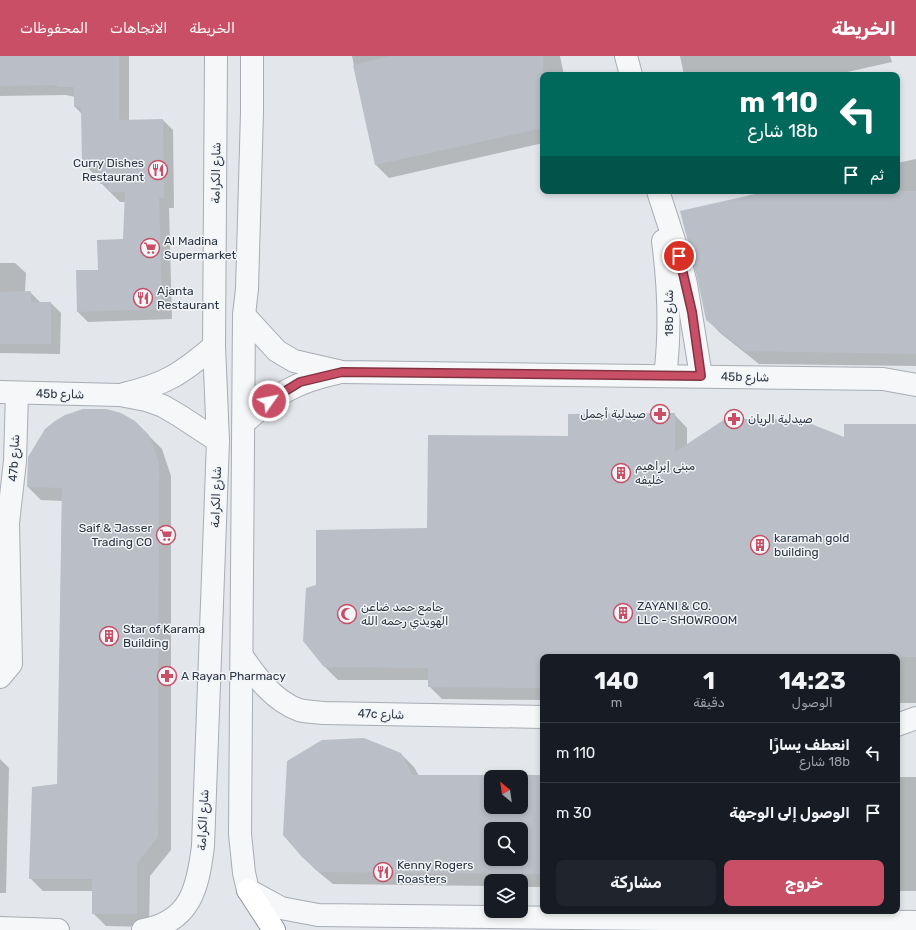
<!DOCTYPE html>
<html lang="ar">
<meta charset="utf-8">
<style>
body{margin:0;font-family:Rubik,Vazirmatn,sans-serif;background:#20242c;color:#f1f3f6;direction:rtl;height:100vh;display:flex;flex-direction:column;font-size:15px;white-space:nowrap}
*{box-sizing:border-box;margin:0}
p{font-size:13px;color:#9ea1a6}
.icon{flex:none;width:22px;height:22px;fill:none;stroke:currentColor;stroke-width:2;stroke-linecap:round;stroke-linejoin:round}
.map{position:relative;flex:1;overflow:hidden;direction:ltr}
.details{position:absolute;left:540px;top:598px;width:360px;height:260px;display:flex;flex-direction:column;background:#171b24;border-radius:8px;box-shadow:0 2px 6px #0003;direction:rtl}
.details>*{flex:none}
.top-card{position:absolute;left:540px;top:16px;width:360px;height:122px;border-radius:8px;box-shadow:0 2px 6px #0003;direction:rtl;background:#00695c;color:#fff;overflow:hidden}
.needle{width:26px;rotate:331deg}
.buttons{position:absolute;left:484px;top:714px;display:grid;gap:8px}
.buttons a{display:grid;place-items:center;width:44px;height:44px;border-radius:8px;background:#171b24;box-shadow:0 2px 6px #0003;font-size:20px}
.pin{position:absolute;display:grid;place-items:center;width:34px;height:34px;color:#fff;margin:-17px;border:2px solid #fff;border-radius:50%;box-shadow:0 1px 4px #0007}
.me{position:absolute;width:44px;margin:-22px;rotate:57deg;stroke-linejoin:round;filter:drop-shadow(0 0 3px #0008)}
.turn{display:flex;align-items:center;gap:14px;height:84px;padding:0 16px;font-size:18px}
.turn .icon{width:52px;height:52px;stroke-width:2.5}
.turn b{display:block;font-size:28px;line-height:34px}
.then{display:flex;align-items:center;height:38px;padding:0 16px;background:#0003;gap:8px;font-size:15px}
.eta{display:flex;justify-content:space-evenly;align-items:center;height:68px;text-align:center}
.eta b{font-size:24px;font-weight:700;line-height:28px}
.cta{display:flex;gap:8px;margin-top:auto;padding:8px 16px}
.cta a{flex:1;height:46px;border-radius:8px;background:#c84f65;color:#fff;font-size:16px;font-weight:700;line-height:46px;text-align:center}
.cta a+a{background:#20242c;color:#f1f3f6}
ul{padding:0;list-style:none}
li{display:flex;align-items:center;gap:12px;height:60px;padding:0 16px;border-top:1px solid #363941}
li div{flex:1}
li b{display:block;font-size:15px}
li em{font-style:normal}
header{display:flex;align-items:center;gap:24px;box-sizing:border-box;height:56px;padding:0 20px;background:#c84f65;color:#fff}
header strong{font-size:19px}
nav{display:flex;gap:22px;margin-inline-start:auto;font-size:14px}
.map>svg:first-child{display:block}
.shadow{fill:#0003;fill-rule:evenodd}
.building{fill:#babfc7;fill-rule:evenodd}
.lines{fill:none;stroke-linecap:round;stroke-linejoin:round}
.minor-casing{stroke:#a8adb4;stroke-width:24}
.trunk-casing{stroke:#8b94a0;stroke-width:24}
.minor{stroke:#f5f7f9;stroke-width:22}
.trunk{stroke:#fff;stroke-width:22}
.route-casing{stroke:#823342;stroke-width:10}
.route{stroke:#c84f65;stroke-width:7}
.labels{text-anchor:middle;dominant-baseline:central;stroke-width:3;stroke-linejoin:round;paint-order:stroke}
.poi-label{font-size:12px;fill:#2b3442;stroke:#f2f5f8;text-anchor:start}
.street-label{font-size:12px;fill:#2b3442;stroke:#f2f5f8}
</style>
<header>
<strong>الخريطة</strong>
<nav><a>الخريطة</a><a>الاتجاهات</a><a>المحفوظات</a></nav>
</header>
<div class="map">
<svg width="916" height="874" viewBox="0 0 916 874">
<rect width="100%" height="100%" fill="#e3e6ea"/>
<g class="shadow">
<polygon points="0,0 129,0 129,64 163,64 173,74 174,152 169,152 172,263 88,266 78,256 99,214 124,184 126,146 120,146 101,127 101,117 93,117 83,107 82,58 75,51 75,41 66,39 0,40"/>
<polygon points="349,0 560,0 564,19 543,19 543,87 389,122 376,109 352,0"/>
<polygon points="680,0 890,0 892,6 834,19 684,19"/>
<polygon points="916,103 916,310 759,308 720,277 707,263 772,135 897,135 897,107"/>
<polygon points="0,207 15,207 26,217 25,236 30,236 41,247 51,247 61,257 60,298 0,297"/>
<polygon points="674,358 687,372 687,389 845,382 916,369 916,647 897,647 897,601 543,601 543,644 442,643 429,630 429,624 338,624 325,611 317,529 428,473 569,381"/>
<polygon points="134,365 162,393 171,420 171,794 150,820 149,871 106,870 93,857 93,835 43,835 30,822 58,729 62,445 41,444 28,431"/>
<path d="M401 698 414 711 419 720H543V831H521V825H491V830L333 828 316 814 302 800ZM491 721H521V751H491ZM491 773H521V803H491Z"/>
<polygon points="0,703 9,712 6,837 0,837"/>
<rect x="897" y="721" width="19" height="114"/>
</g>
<g class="building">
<polygon points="0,0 119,0 119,64 163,63 164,142 159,142 162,253 77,256 76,214 98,214 97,184 123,183 125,136 109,136 108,128 100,128 100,107 82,107 81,51 74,51 74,31 57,31 57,29 0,30"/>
<polygon points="391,0 543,0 543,72 375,109 353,9"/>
<polygon points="768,135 916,135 916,298 745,295 706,264 698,225 680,155"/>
<polygon points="31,235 31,246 51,246 51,288 0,288 0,236"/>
<polygon points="83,353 106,353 121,357 135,365 149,379 159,406 158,781 137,807 137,858 92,858 92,823 29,823 32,731 57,728 62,432 27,431 28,401 45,373 55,365 65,359"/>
<polygon points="675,357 675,396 725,363 799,363 844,381 844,368 916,368 916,601 543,601 543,632 428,631 428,612 324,611 303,585 306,532 316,529 316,474 427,472 428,379 568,380 568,358"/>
<path d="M364 682 401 697 413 719H543V818L319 816 302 801 283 779 287 705 322 684ZM491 721H521V751H491ZM491 773H521V803H491Z"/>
</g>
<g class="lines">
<defs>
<g id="minor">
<polyline points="252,0 252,56 247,233 244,259 240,778 244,817 248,834 281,852 318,859 916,866"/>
<polyline points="626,0 631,19"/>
<polyline points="658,135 679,200 686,228 701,320"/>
<path d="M663 185C669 231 671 274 665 320"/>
<polyline points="244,259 277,295 294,305 342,316 883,323 916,329"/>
<polyline points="0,336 120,339 146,344 163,350 180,360 218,385"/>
<path d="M124 338C166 328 181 318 214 290"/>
<path d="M245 366C277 338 295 326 337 317"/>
<path d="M242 600C256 621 274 645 299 654 307 656 316 656 324 657L543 661"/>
<polyline points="0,621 11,608 8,467 15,405 17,337"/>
<polyline points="897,669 916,662"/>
<polyline points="0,872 58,874"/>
<path d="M143 874C191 866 198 831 203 790L218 385 214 290 216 0"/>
</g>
<polyline id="trunk" points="248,834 274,874"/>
</defs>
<use href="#minor" class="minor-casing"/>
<use href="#trunk" class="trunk-casing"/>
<use href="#minor" class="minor"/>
<use href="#trunk" class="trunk"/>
</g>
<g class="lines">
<defs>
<polyline id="route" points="269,345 300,326 342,316 701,320 692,256 679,200"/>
</defs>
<use href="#route" class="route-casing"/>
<use href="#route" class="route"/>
</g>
<defs>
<symbol id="restaurant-ring" viewBox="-11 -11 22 22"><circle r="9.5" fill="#f2f5f8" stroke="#c84f65" stroke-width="1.5"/><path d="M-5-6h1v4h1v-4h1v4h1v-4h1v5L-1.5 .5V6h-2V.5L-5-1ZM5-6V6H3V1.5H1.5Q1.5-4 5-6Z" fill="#c84f65"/></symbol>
<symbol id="supermarket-ring" viewBox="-11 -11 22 22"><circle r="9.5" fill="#f2f5f8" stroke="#c84f65" stroke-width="1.5"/><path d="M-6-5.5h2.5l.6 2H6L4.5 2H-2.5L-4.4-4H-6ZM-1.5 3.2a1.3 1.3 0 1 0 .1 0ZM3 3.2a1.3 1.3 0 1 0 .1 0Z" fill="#c84f65"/></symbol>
<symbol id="pharmacy-ring" viewBox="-11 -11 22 22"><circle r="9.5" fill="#f2f5f8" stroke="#c84f65" stroke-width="1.5"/><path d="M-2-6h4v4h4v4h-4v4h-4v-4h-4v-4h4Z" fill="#c84f65"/></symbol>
<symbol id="building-ring" viewBox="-11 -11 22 22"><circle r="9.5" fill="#f2f5f8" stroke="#c84f65" stroke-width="1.5"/><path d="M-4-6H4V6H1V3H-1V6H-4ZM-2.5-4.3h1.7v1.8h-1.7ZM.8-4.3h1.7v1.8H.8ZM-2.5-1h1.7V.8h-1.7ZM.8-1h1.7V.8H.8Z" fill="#c84f65"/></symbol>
<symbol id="mosque-ring" viewBox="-11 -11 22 22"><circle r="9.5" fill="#f2f5f8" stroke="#c84f65" stroke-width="1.5"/><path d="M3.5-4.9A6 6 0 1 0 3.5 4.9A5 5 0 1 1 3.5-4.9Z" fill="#c84f65"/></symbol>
</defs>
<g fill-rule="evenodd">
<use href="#restaurant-ring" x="147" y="103" width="22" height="22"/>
<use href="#supermarket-ring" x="139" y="181" width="22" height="22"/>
<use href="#restaurant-ring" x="132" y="231" width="22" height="22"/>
<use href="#pharmacy-ring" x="649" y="347" width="22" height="22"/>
<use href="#pharmacy-ring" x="723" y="352" width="22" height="22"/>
<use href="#building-ring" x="610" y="406" width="22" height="22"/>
<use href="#supermarket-ring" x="155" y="468" width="22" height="22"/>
<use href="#building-ring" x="749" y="478" width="22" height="22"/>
<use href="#building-ring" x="612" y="546" width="22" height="22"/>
<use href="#mosque-ring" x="336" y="547" width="22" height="22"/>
<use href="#building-ring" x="98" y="569" width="22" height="22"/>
<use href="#pharmacy-ring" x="156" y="609" width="22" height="22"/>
<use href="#restaurant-ring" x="372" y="805" width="22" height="22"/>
</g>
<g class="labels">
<g class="poi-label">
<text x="144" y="107" text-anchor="end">Curry Dishes<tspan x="144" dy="14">Restaurant</tspan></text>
<text x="164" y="185">Al Madina<tspan x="164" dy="14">Supermarket</tspan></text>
<text x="157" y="235">Ajanta<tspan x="157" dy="14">Restaurant</tspan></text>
<text x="646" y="358" text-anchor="end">صيدلية أجمل</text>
<text x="748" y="363">صيدلية الريان</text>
<text x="635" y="410">مبنى إبراهيم<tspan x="635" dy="14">خليفه</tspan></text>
<text x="152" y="472" text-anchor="end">Saif &amp; Jasser<tspan x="152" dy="14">Trading CO</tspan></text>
<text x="774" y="482">karamah gold<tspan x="774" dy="14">building</tspan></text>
<text x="637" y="550">ZAYANI &amp; CO.<tspan x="637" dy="14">LLC - SHOWROOM</tspan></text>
<text x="361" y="551">جامع حمد ضاعن<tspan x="361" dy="14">الهويدي رحمه الله</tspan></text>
<text x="123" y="573">Star of Karama<tspan x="123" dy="14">Building</tspan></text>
<text x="181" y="620">A Rayan Pharmacy</text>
<text x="397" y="809">Kenny Rogers<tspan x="397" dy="14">Roasters</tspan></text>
</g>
<g class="street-label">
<text transform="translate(216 117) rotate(-89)">شارع الكرامة</text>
<text transform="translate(669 257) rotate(-90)">18b شارع</text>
<text transform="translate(745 321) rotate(1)">45b شارع</text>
<text transform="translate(60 338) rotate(1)">45b شارع</text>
<text transform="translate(14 402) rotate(-87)">47b شارع</text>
<text transform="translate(216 441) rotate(-88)">شارع الكرامة</text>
<text transform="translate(381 658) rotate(2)">47c شارع</text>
<text transform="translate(203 764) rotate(-87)">شارع الكرامة</text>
</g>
</g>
</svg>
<div class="buttons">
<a><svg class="needle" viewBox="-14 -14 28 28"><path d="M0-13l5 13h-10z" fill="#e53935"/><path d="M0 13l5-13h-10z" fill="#9ea1a6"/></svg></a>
<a><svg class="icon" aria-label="search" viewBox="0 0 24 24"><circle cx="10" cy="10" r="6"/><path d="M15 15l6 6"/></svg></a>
<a><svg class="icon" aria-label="layers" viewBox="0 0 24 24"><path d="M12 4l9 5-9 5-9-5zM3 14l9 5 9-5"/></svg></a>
</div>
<div class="pin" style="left:679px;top:200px;background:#d93025"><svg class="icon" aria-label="arrive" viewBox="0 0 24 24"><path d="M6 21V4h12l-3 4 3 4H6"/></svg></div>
<svg class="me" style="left:269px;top:345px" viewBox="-20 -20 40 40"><circle r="17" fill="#c84f65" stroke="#fff" stroke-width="3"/><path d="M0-11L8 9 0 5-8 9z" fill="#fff"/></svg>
<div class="top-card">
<div class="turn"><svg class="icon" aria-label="left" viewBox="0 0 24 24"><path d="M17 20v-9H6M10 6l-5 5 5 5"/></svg><div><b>110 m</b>18b شارع</div></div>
<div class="then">ثم<svg class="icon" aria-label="arrive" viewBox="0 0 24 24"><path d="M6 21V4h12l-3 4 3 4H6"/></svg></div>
</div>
<section class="details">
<div class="eta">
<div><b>14:23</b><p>الوصول</p></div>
<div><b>1</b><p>دقيقة</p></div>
<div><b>140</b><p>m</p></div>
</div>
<ul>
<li><svg class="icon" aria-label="left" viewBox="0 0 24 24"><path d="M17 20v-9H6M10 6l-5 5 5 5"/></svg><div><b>انعطف يسارًا</b><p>18b شارع</p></div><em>110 m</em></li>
<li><svg class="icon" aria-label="arrive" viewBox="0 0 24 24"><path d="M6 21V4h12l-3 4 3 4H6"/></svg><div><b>الوصول إلى الوجهة</b></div><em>30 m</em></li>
</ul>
<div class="cta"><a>خروج</a><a>مشاركة</a></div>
</section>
</div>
